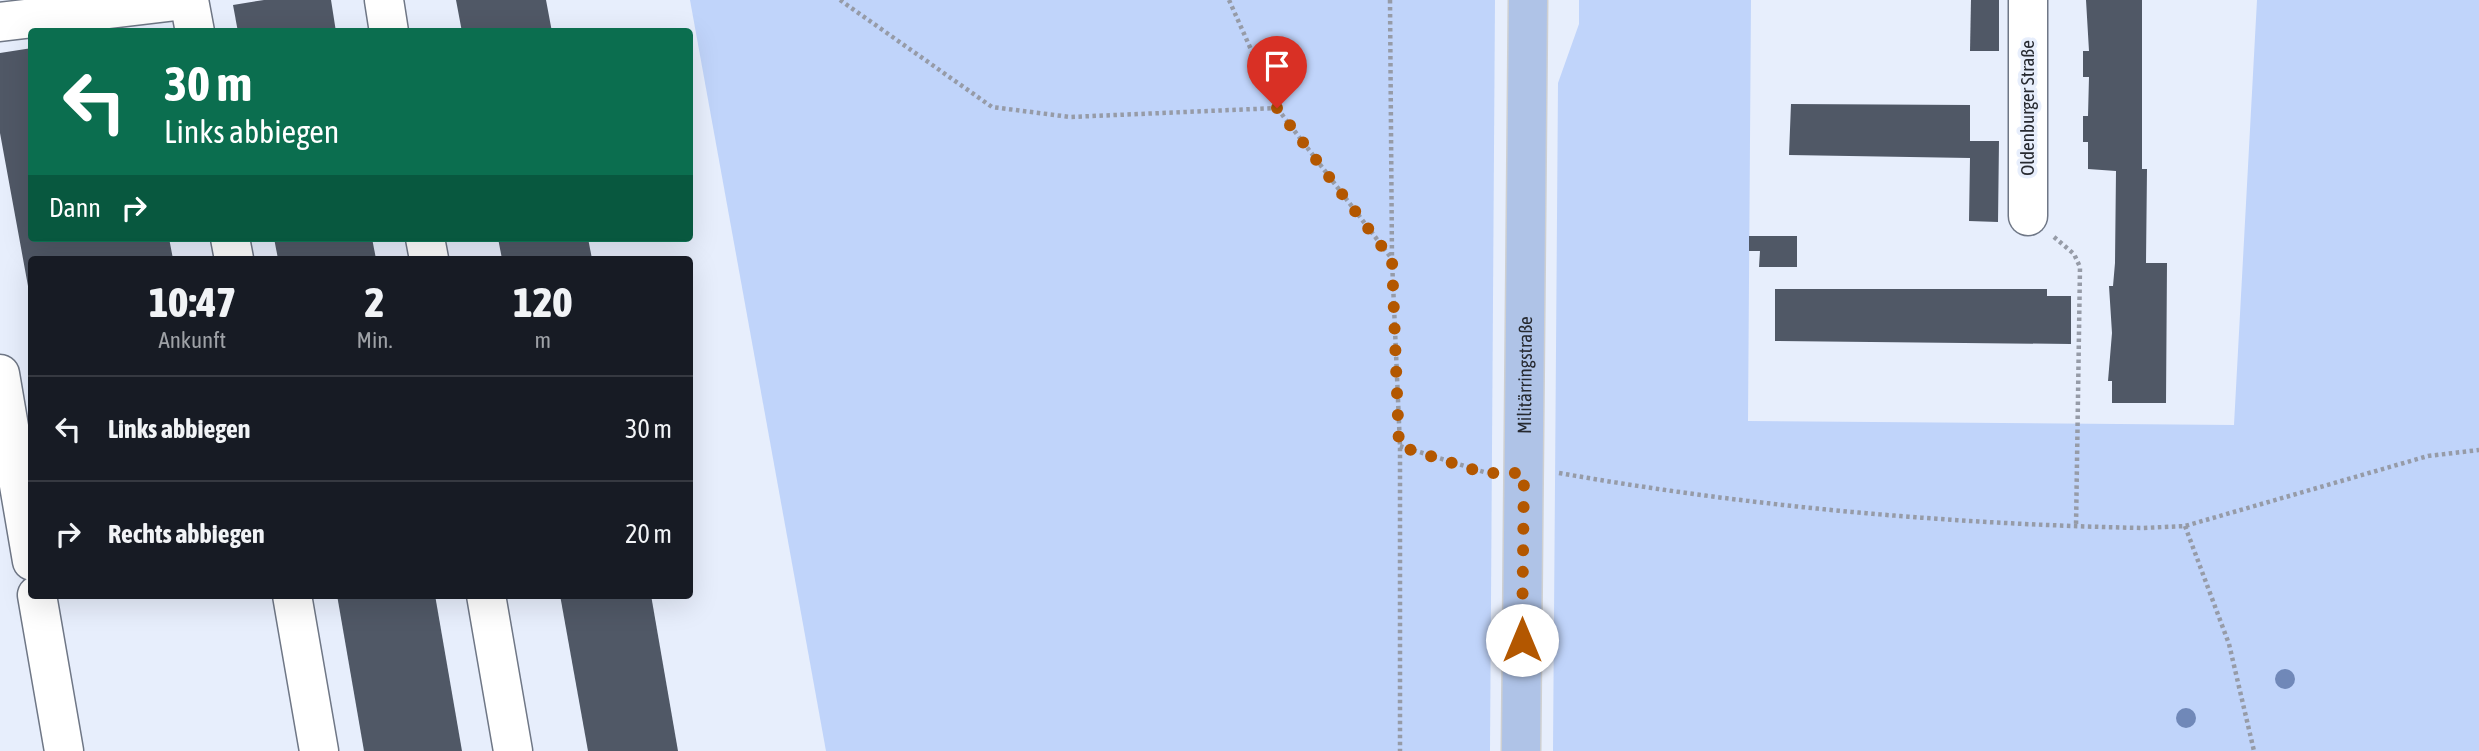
<!DOCTYPE html>
<html lang="de">
<meta charset="utf-8">
<style>
body{margin:0;font-family:"Asap Condensed",sans-serif;background:#242831;color:#f1f3f6;height:100vh;display:flex;flex-direction:column;font-size:26px;white-space:nowrap}
*{box-sizing:border-box;margin:0}
p{font-size:23px;color:#9ea1a6}
.icon{flex:none;width:38px;height:38px;fill:none;stroke:currentColor;stroke-width:2;stroke-linecap:round;stroke-linejoin:round}
.map{position:relative;flex:1;overflow:hidden}
.details{position:absolute;left:28px;top:256px;width:665px;height:343px;display:flex;flex-direction:column;background:#171b24;border-radius:7px;box-shadow:0 7px 28px #0002}
.details>*{flex:none}
.guide{position:absolute;left:28px;top:28px;width:665px;height:214px;border-radius:7px;box-shadow:0 7px 28px #0002;background:#0b6e4f;color:#fff;overflow:hidden}
.pin{position:absolute;display:grid;place-items:center;width:60px;height:60px;color:#fff;margin:-72px -30px;border-radius:50% 50% 50% 0;rotate:-45deg;box-shadow:0 0 7px #0007}
.pin .icon{rotate:45deg}
.me{position:absolute;width:77px;margin:-38px;rotate:0deg;stroke-linejoin:round;filter:drop-shadow(0 0 5px #0008)}
.turn{display:flex;align-items:center;gap:24px;height:147px;padding:0 21px;font-size:32px}
.turn .icon{width:91px;height:91px;stroke-width:2.5}
.turn b{display:block;font-size:49px;line-height:60px}
.then{display:flex;align-items:center;height:66px;padding:0 21px;background:#0003;gap:14px;font-size:26px}
.eta{display:flex;justify-content:space-evenly;align-items:center;height:119px;text-align:center}
.eta b{font-size:42px;font-weight:800;line-height:49px}
ul{padding:0;list-style:none}
li{display:flex;align-items:center;gap:21px;height:105px;padding:0 21px;border-top:2px solid #363941}
li div{flex:1}
li b{display:block;font-size:26px}
li em{font-style:normal}
.map>svg:first-child{display:block}
.green{fill:#c0d4fa}
.building{fill:#505866}
.lines{fill:none;stroke-linecap:round;stroke-linejoin:round}
.minor-casing{stroke:#6f7786;stroke-width:41}
.major-casing{stroke:#cfd0d1;stroke-width:41}
.path{stroke:#969ba7;stroke-width:4.5;stroke-dasharray:3.5 3.5;stroke-linecap:butt}
.minor{stroke:#fff;stroke-width:38}
.major{stroke:#afc3e7;stroke-width:38}
.tree{fill:#7088b8}
.route{stroke:#b35700;stroke-width:12;stroke-dasharray:0 21.6}
.labels{text-anchor:middle;dominant-baseline:central;stroke-width:7;stroke-linejoin:round;paint-order:stroke}
.street-label{font-size:19px;fill:#262930;stroke:#e7eefc}
</style>
<div class="map">
<svg width="2479" height="751" viewBox="0 0 2479 751">
<rect width="100%" height="100%" fill="#e7eefc"/>
<g class="green">
<polygon points="690,0 1495,0 1490,751 826,751"/>
<polygon points="1579,0 1751,0 1748,421 2234,425 2257,0 2479,0 2479,751 1553,751 1558,83 1579,24"/>
</g>
<g class="building">
<polygon points="264,0 331,0 336,32 238,32 233,5"/>
<polygon points="456,0 546,0 552,32 462,32"/>
<polygon points="1971,0 1999,0 1999,51 1970,51"/>
<polygon points="2086,0 2142,0 2142,169 2147,169 2146,263 2167,263 2166,403 2112,403 2112,381 2108,381 2112,333 2109,286 2113,286 2115,263 2116,171 2088,169 2088,142 2083,142 2083,116 2088,116 2089,77 2083,77 2083,51 2089,51"/>
<polygon points="32,48 32,238 169,238 173,259 32,259 30,297 0,133 0,53"/>
<polygon points="1791,104 1970,105 1970,141 1999,141 1998,222 1969,221 1970,158 1789,155"/>
<polygon points="1749,236 1797,236 1797,267 1759,267 1760,251 1749,251"/>
<polygon points="274,238 372,238 376,259 278,259"/>
<polygon points="498,238 588,238 592,259 502,259"/>
<polygon points="1775,289 2047,289 2047,296 2071,296 2071,344 1775,341"/>
<polygon points="337,595 435,595 462,751 364,751"/>
<polygon points="560,595 651,595 678,751 588,751"/>
</g>
<g class="lines">
<defs>
<g id="minor">
<polyline points="189,0 195,32"/>
<polyline points="384,0 389,32"/>
<polyline points="0,22 185,0"/>
<polyline points="2028,216 2028,0"/>
<polyline points="230,238 234,259"/>
<polyline points="425,238 429,259"/>
<polyline points="0,374 32,561"/>
<polyline points="37,595 64,751"/>
<polyline points="292,595 319,751"/>
<polyline points="486,595 513,751"/>
</g>
<g id="major">
<path id="s1" d="M1521 751 1528 0"/>
</g>
</defs>
<use href="#minor" class="minor-casing"/>
<use href="#major" class="major-casing"/>
<g class="path">
<polyline points="840,0 992,107 1070,117 1277,108"/>
<polyline points="1229,0 1277,108 1392,259"/>
<polyline points="1390,0 1392,260 1400,446 1400,751"/>
<polyline points="2054,237 2074,254 2080,267 2076,527"/>
<polyline points="1400,446 1487,473"/>
<path d="M1559 473C1752 507 1947 524 2143 528L2185 526 2428 456 2479 450"/>
<polyline points="2185,526 2229,644 2254,751"/>
</g>
<use href="#minor" class="minor"/>
<use href="#major" class="major"/>
</g>
<g class="tree">
<circle cx="2285" cy="679" r="10"/>
<circle cx="2186" cy="718" r="10"/>
</g>
<g class="lines">
<polyline class="route" points="1277,108 1392,260 1399,446 1484,473 1524,473 1522,640"/>
</g>
<g class="labels">
<g class="street-label">
<text transform="translate(2027 108) rotate(-90)">Oldenburger Straße</text>
<text stroke="none"><textPath href="#s1" startOffset="376">Militärringstraße</textPath></text>
</g>
</g>
</svg>
<div class="pin" style="left:1277px;top:108px;background:#d93025"><svg class="icon" aria-label="arrive" viewBox="0 0 24 24"><path d="M6 21V4h12l-3 4 3 4H6"/></svg></div>
<svg class="me" style="left:1522px;top:640px" viewBox="-20 -20 40 40"><circle r="19" fill="#fff"/><path d="M0-13L10 11 0 6-10 11z" fill="#b35700"/></svg>
<div class="guide">
<div class="turn"><svg class="icon" aria-label="left" viewBox="0 0 24 24"><path d="M17 20v-9H6M10 6l-5 5 5 5"/></svg><div><b>30 m</b>Links abbiegen</div></div>
<div class="then">Dann<svg class="icon" aria-label="right" viewBox="0 0 24 24"><path d="M7 20v-9h11M14 6l5 5-5 5"/></svg></div>
</div>
<section class="details">
<div class="eta">
<div><b>10:47</b><p>Ankunft</p></div>
<div><b>2</b><p>Min.</p></div>
<div><b>120</b><p>m</p></div>
</div>
<ul>
<li><svg class="icon" aria-label="left" viewBox="0 0 24 24"><path d="M17 20v-9H6M10 6l-5 5 5 5"/></svg><div><b>Links abbiegen</b></div><em>30 m</em></li>
<li><svg class="icon" aria-label="right" viewBox="0 0 24 24"><path d="M7 20v-9h11M14 6l5 5-5 5"/></svg><div><b>Rechts abbiegen</b></div><em>20 m</em></li>
</ul>
</section>
</div>
